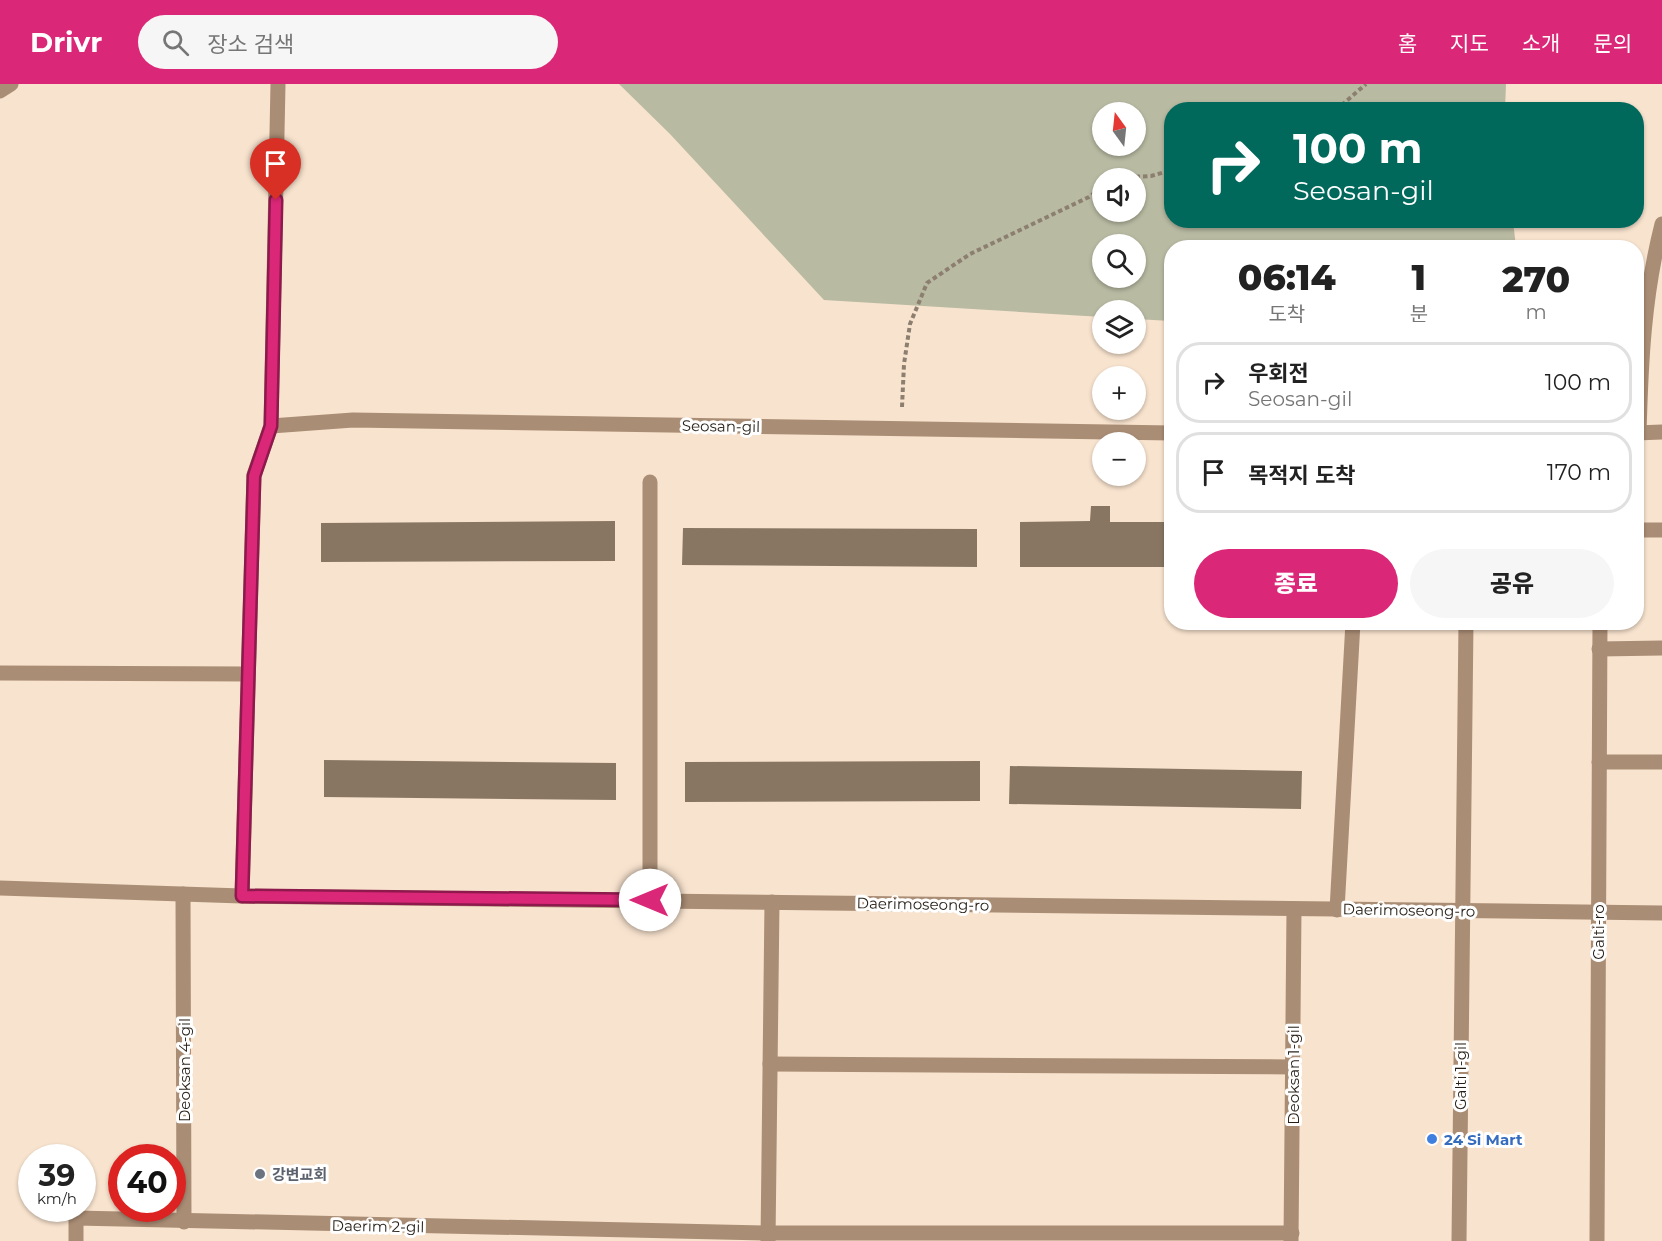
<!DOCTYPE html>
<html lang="ko">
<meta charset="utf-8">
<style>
body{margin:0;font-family:Montserrat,"Noto Sans KR",sans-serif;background:#f6f6f6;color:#222;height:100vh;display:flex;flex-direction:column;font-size:22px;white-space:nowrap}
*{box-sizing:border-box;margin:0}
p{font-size:20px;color:#767676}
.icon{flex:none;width:33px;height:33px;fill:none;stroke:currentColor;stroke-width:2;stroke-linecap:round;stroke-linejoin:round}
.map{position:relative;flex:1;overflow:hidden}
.sheet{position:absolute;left:1164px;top:156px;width:480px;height:390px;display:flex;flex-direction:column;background:#fff;border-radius:24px;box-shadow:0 2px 4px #0004}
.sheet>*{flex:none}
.guide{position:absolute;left:1164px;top:18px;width:480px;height:126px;border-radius:24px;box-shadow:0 2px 4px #0004;background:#00695c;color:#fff;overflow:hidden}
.needle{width:39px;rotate:345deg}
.tools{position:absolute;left:1092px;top:18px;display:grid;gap:12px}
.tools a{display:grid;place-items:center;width:54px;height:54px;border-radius:50%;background:#fff;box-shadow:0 2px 4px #0004;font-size:30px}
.speed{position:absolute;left:18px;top:1060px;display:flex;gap:12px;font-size:30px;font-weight:700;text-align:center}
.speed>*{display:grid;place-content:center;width:78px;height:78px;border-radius:50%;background:#fff;box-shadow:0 2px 4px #0004;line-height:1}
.speed small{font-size:15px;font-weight:400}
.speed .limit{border:9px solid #d22;background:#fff;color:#111}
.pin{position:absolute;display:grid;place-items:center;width:51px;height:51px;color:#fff;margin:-62px -26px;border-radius:50% 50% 50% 0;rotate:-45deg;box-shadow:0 0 6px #0007}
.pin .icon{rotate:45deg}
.me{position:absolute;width:66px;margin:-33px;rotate:270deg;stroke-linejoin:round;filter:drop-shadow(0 0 4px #0008)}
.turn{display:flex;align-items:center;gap:21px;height:126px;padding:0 30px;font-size:27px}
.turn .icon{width:78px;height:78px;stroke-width:2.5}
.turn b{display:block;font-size:42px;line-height:51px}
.eta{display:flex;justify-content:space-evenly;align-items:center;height:102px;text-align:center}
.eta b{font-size:36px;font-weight:800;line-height:42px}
.action{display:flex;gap:12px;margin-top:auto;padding:12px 30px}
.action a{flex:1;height:69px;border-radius:36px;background:#db2777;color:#fff;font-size:24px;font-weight:800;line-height:69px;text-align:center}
.action a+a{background:#f6f6f6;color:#222}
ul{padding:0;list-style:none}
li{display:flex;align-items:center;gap:18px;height:81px;margin:0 12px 9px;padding:0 18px;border:3px solid #e0e0e0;border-radius:24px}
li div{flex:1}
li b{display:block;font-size:22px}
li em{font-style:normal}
header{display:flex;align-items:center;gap:36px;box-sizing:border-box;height:84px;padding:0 30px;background:#db2777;color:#fff}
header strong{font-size:28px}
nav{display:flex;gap:33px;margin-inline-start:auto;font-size:21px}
.search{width:420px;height:54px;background:#f6f6f6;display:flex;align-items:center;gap:15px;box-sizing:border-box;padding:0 21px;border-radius:33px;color:#767676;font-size:22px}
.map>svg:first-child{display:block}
.green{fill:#b8baa2;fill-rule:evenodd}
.building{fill:#887663}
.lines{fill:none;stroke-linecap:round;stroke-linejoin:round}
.path{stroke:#8d7f70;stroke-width:4;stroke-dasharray:4.5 3;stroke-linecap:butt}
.minor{stroke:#aa8d75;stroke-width:15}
.route-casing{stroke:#8e194d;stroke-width:15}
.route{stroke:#db2777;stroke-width:10}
.shop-dot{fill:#3f7fe0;stroke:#fff;stroke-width:2}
.worship-dot{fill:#6b7280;stroke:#fff;stroke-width:2}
.labels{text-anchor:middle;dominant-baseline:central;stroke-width:6;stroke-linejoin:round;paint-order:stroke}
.street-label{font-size:15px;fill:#251e16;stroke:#fff}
.shop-label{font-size:15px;font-weight:bold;fill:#366cbe;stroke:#fff;text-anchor:start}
.worship-label{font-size:15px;font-weight:bold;fill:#5b616d;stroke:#fff;text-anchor:start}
</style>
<header>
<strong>Drivr</strong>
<div class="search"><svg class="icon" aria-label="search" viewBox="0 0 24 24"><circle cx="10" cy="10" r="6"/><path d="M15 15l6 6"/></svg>장소 검색</div>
<nav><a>홈</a><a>지도</a><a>소개</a><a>문의</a></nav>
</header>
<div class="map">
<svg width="1662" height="1157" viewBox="0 0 1662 1157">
<rect width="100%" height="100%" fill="#f8e3ce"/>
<path class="green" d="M619 0H1506L1505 25 1172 26V136L1513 137 1516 163 1172 164 1171 237 1136 235V226H1102V233L824 216 670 50ZM1102 28H1136V62H1102ZM1102 94H1136V128H1102ZM1136 160V194H1102V160Z"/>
<g class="building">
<polygon points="1091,422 1110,422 1110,438 1172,438 1172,483 1020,483 1020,438 1090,437"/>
<polygon points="615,437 615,477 321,478 321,439"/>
<polygon points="683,444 977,445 977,483 682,481"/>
<polygon points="324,676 616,679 616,716 324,713"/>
<polygon points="980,677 980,717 685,718 685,678"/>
<polygon points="1010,682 1302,687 1301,725 1009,720"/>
</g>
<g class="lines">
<g class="path">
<polyline points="1336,26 1366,0"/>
<polyline points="1113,94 1151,92 1172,86"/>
<polyline points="902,323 904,280 910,240 927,199 970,170 1089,113 1102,103"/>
</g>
<g class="minor">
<polyline points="0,7 11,0"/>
<polyline points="271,342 353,336 1172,349"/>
<polyline points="1636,349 1662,348"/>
<path d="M1639 349C1641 276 1644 211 1662 140"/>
<polyline points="1636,446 1662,446"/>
<polyline points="1599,565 1662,564"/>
<polyline points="0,589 248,590"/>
<polyline points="1599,678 1662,678"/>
<polyline points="0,804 242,812 1662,829"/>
<polyline points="183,810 184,1138"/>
<polyline points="242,812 254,391 271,342 278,0"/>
<polyline points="650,816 650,398"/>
<polyline points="1337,826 1353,538"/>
<polyline points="770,980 1294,983"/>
<polyline points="76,1157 76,1134 768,1149 1292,1149"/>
<polyline points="768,1157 772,818"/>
<polyline points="1291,1157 1294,825"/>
<polyline points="1459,1157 1466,538"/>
<polyline points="1597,1157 1600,538"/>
</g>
</g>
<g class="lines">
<defs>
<polyline id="route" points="276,116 271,342 254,392 242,812 650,816"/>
</defs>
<use href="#route" class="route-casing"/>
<use href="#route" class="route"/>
</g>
<circle class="shop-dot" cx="1432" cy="1055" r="6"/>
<circle class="worship-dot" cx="260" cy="1090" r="6"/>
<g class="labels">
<g class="street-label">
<text transform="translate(721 342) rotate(1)">Seosan-gil</text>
<text transform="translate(923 820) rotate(1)">Daerimoseong-ro</text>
<text transform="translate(1409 826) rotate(1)">Daerimoseong-ro</text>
<text transform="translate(1598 848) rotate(-90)">Galti-ro</text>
<text transform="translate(184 986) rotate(-90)">Deoksan 4-gil</text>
<text transform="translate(1293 991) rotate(-90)">Deoksan 1-gil</text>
<text transform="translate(1460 992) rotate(-90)">Galti 1-gil</text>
<text transform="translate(378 1142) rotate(1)">Daerim 2-gil</text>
</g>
<g class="shop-label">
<text x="1444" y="1055">24 Si Mart</text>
</g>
<g class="worship-label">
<text x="272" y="1090">강변교회</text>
</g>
</g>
</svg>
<div class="tools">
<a><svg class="needle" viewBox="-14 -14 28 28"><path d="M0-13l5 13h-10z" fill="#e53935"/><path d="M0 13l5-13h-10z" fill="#767676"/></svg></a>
<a><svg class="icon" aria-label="sound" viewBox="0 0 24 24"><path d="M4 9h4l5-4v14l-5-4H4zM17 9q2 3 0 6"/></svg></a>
<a><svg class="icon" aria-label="search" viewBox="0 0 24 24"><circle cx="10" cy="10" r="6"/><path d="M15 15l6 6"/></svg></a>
<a><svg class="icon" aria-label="layers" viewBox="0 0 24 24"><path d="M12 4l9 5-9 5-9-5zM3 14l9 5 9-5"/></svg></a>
<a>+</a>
<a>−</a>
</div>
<div class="speed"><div>39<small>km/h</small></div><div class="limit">40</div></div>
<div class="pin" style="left:276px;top:116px;background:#d93025"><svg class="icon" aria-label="arrive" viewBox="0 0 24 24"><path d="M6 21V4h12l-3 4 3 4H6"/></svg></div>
<svg class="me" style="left:650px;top:816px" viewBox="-20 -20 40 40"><circle r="19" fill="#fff"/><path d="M0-13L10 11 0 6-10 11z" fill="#db2777"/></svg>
<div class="guide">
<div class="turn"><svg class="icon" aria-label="right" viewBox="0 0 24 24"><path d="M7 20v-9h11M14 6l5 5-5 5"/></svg><div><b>100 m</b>Seosan-gil</div></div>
</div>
<section class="sheet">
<div class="eta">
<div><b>06:14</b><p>도착</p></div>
<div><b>1</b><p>분</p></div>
<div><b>270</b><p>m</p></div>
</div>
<ul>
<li><svg class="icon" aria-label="right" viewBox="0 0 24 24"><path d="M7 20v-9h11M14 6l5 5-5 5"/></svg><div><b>우회전</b><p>Seosan-gil</p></div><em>100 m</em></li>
<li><svg class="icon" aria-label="arrive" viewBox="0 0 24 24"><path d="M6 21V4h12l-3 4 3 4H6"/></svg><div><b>목적지 도착</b></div><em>170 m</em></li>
</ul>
<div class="action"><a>종료</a><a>공유</a></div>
</section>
</div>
